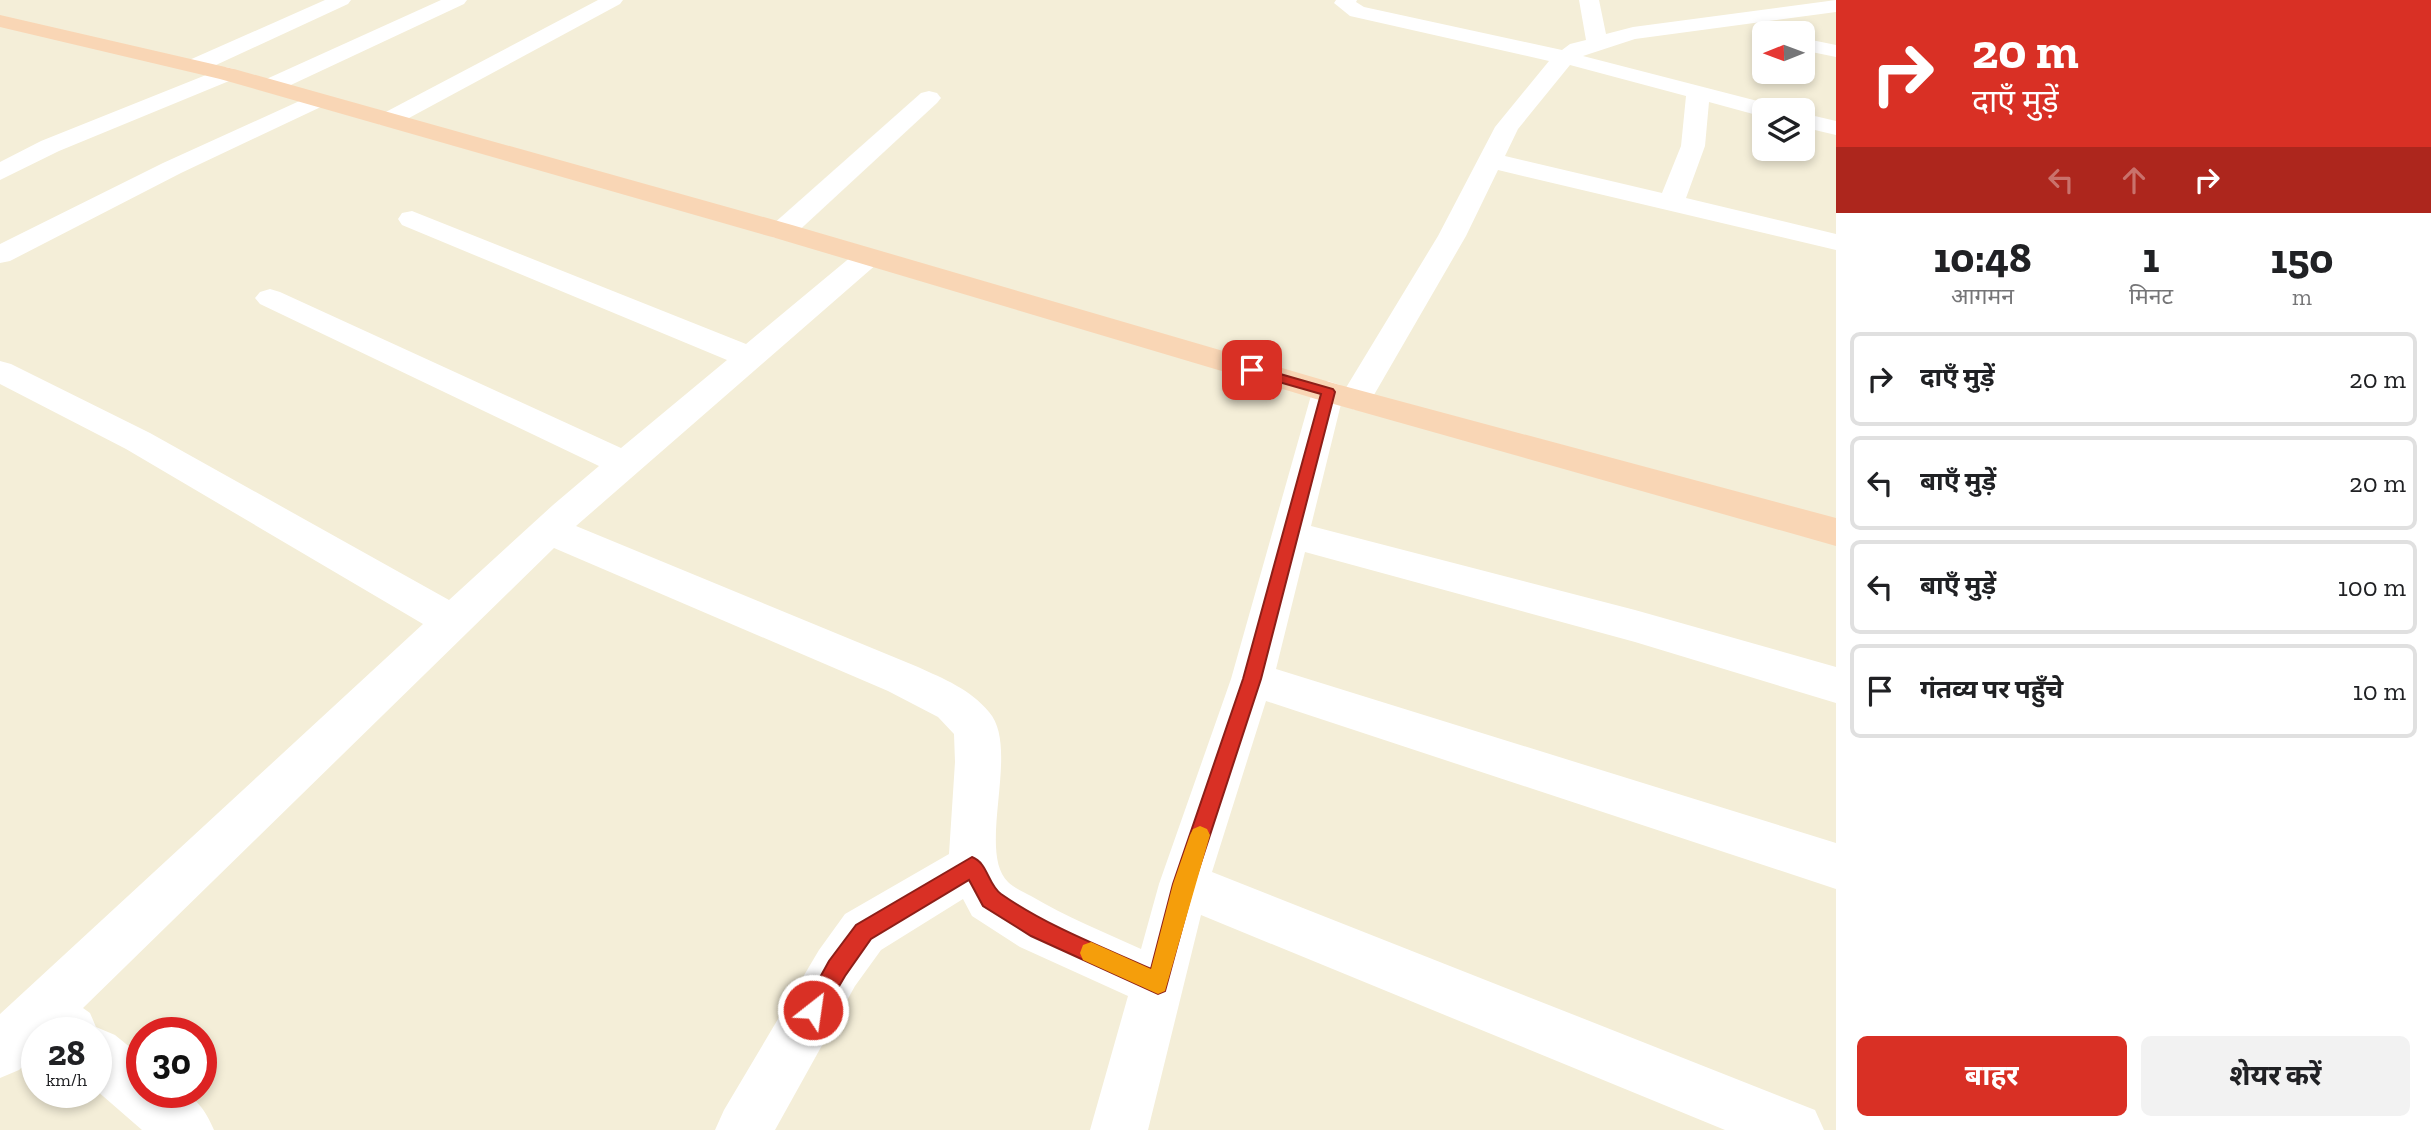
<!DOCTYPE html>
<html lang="hi">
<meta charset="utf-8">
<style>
body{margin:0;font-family:"Zilla Slab","Noto Sans Devanagari",serif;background:#f2f2f2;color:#202124;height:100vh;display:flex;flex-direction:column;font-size:26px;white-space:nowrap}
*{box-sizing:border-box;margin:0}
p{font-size:23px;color:#757577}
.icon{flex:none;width:38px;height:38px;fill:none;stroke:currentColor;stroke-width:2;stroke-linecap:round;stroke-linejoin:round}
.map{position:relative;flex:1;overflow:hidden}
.details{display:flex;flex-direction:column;background:#fff;width:595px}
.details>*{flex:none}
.top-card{background:#d93025;color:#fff;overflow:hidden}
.needle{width:46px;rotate:269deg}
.controls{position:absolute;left:1752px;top:21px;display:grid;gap:14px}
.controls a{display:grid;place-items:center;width:63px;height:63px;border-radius:10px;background:#fff;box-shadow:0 4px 10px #0003;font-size:35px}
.speed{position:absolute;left:21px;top:1017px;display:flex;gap:14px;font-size:35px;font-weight:700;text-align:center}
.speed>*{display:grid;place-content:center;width:91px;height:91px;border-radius:50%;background:#fff;box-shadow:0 4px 10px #0003;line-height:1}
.speed small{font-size:18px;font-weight:400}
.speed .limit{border:10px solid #d22;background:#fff;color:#111}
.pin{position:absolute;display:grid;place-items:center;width:60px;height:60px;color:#fff;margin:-30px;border-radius:14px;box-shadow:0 4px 10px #0006}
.me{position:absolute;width:77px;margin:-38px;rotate:30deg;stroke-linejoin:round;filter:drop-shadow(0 0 5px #0008)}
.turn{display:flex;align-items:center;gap:24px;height:147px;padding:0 21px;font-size:32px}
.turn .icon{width:91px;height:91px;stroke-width:2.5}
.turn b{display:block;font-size:49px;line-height:60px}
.lanes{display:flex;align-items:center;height:66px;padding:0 21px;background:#0003;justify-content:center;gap:35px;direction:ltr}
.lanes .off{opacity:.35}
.eta{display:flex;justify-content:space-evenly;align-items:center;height:119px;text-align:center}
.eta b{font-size:42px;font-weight:700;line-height:49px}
.cta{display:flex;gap:14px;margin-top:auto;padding:14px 21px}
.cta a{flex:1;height:80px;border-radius:10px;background:#d93025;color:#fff;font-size:28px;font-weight:700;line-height:80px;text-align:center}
.cta a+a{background:#f2f2f2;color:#202124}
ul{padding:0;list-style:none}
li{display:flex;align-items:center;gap:21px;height:94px;margin:0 14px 10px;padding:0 7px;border:4px solid #e0e0e0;border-radius:10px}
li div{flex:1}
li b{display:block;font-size:26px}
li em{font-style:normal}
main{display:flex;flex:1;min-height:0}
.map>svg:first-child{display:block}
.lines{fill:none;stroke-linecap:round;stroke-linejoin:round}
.minor{fill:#fff;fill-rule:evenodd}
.primary{fill:#f9d6b5;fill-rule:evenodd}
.route{fill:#d93025;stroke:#8d1f18;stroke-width:2}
.slow{fill:#f59e0b}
</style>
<main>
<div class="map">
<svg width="1836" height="1130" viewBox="0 0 1836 1130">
<rect width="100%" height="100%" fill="#f4eed8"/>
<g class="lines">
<g class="minor">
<polygon points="325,0 351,0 348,4 203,71 187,71 184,66 187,61"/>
<polygon points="441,0 467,0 464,4 278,91 262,91 259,86 262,81"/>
<polygon points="598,0 623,0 620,4 396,125 380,125 376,120 380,115"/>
<path d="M1336 0H1357L1356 2 1364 7 1562 50 1570 44 1586 40 1579 0H1599L1606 34 1633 27 1836 0V12L1635 39 1583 56 1773 105 1777 110H1764V117L1709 102 1705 146 1686 198 1836 234V250L1498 170 1466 236 1367 407 1355 410 1341 404 1311 526 1635 610 1836 667V703L1635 642 1305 552 1276 669 1836 843V889L1266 701 1212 872 1815 1110 1824 1130H1725L1201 915 1148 1130H1090L1128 996 1020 947 972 916 963 899 881 950 855 986 775 1130H715L724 1110 819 950 845 914 949 854 955 762 954 734 938 717 888 691 554 548 83 1008 90 1013 96 1027 115 1035 142 1057V1092C182 1092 196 1088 214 1130H142L96 1090V1032H37V1053L19 1070 0 1078V1014L423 624 126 449 0 384V361L11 364 150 433 449 600 553 505 599 466 260 304 255 298 260 292 270 289 280 292 621 448 727 360 402 225 398 219 402 213 412 211 746 344 858 251 868 249 878 251 882 257 878 263 576 526 918 667C944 679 970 689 989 712 1021 748 976 851 1008 882 1014 888 1024 892 1031 896 1066 917 1104 932 1141 949L1159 884 1231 679 1312 392 1316 385 1328 381 1340 385 1344 391 1438 236 1495 127 1549 61 1350 16 1334 3ZM1570 65 1686 96 1681 146 1662 193 1505 156 1518 129Z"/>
<polygon points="1802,38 1836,45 1836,57 1802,50"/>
<polygon points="226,67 234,69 237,74 234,79 59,151 0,180 0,162 41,141"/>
<polygon points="929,91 937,93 941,98 937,103 792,237 782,239 772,237 768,231 772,225 921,93"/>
<polygon points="317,93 325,95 329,100 325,105 181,173 10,261 0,263 0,244 163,163"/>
<polygon points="1802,113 1836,121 1836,135 1802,127"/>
</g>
<polygon class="primary" points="0,15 234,69 792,225 1340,385 1836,518 1836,546 1316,399 772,237 220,79 0,27"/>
</g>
<path class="route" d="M1252 366 1333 389 1335 392 1261 679 1194 884 1165 991 1158 994 1031 936 983 906 969 880 871 939 845 976 821 1017 813 1021 805 1017 802 1010 829 961 856 925 972 857C988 863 988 885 1001 894 1047 926 1100 946 1151 969L1173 884 1243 679 1321 394 1247 373 1245 370Z"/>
<polygon class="slow" points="1200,826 1207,829 1210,835 1165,991 1158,994 1083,960 1080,953 1083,945 1091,942 1151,969 1173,884 1190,835 1193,829"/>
</svg>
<div class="controls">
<a><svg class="needle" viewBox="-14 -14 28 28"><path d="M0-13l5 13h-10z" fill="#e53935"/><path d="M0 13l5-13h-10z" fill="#757577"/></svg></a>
<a><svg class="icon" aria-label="layers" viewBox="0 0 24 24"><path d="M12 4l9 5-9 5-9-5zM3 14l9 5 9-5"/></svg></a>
</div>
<div class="speed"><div>28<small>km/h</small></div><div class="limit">30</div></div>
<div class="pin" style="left:1252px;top:370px;background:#d93025"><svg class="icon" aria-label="arrive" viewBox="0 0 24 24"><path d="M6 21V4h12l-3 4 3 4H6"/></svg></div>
<svg class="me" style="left:813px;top:1010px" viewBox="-20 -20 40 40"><circle r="17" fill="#d93025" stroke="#fff" stroke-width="3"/><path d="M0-11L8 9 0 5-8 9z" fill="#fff"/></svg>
</div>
<section class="details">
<div class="top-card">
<div class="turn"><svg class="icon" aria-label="right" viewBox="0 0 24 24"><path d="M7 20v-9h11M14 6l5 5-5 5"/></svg><div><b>20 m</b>दाएँ मुड़ें</div></div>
<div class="lanes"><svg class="icon off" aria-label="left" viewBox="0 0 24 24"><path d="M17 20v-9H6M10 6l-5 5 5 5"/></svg><svg class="icon off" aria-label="ahead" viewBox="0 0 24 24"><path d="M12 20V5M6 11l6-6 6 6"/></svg><svg class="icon" aria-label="right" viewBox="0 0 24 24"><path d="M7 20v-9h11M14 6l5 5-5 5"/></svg></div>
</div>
<div class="eta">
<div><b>10:48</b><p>आगमन</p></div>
<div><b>1</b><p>मिनट</p></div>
<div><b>150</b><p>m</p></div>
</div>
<ul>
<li><svg class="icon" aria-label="right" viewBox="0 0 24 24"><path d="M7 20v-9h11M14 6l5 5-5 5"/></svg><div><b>दाएँ मुड़ें</b></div><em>20 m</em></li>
<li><svg class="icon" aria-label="left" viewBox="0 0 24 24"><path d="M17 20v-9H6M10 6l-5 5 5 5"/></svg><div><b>बाएँ मुड़ें</b></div><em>20 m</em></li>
<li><svg class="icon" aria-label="left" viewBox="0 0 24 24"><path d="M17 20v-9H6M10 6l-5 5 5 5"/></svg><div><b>बाएँ मुड़ें</b></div><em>100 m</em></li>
<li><svg class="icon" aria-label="arrive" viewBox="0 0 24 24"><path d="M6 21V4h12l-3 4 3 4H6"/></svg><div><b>गंतव्य पर पहुँचे</b></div><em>10 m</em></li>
</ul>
<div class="cta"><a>बाहर</a><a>शेयर करें</a></div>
</section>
</main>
